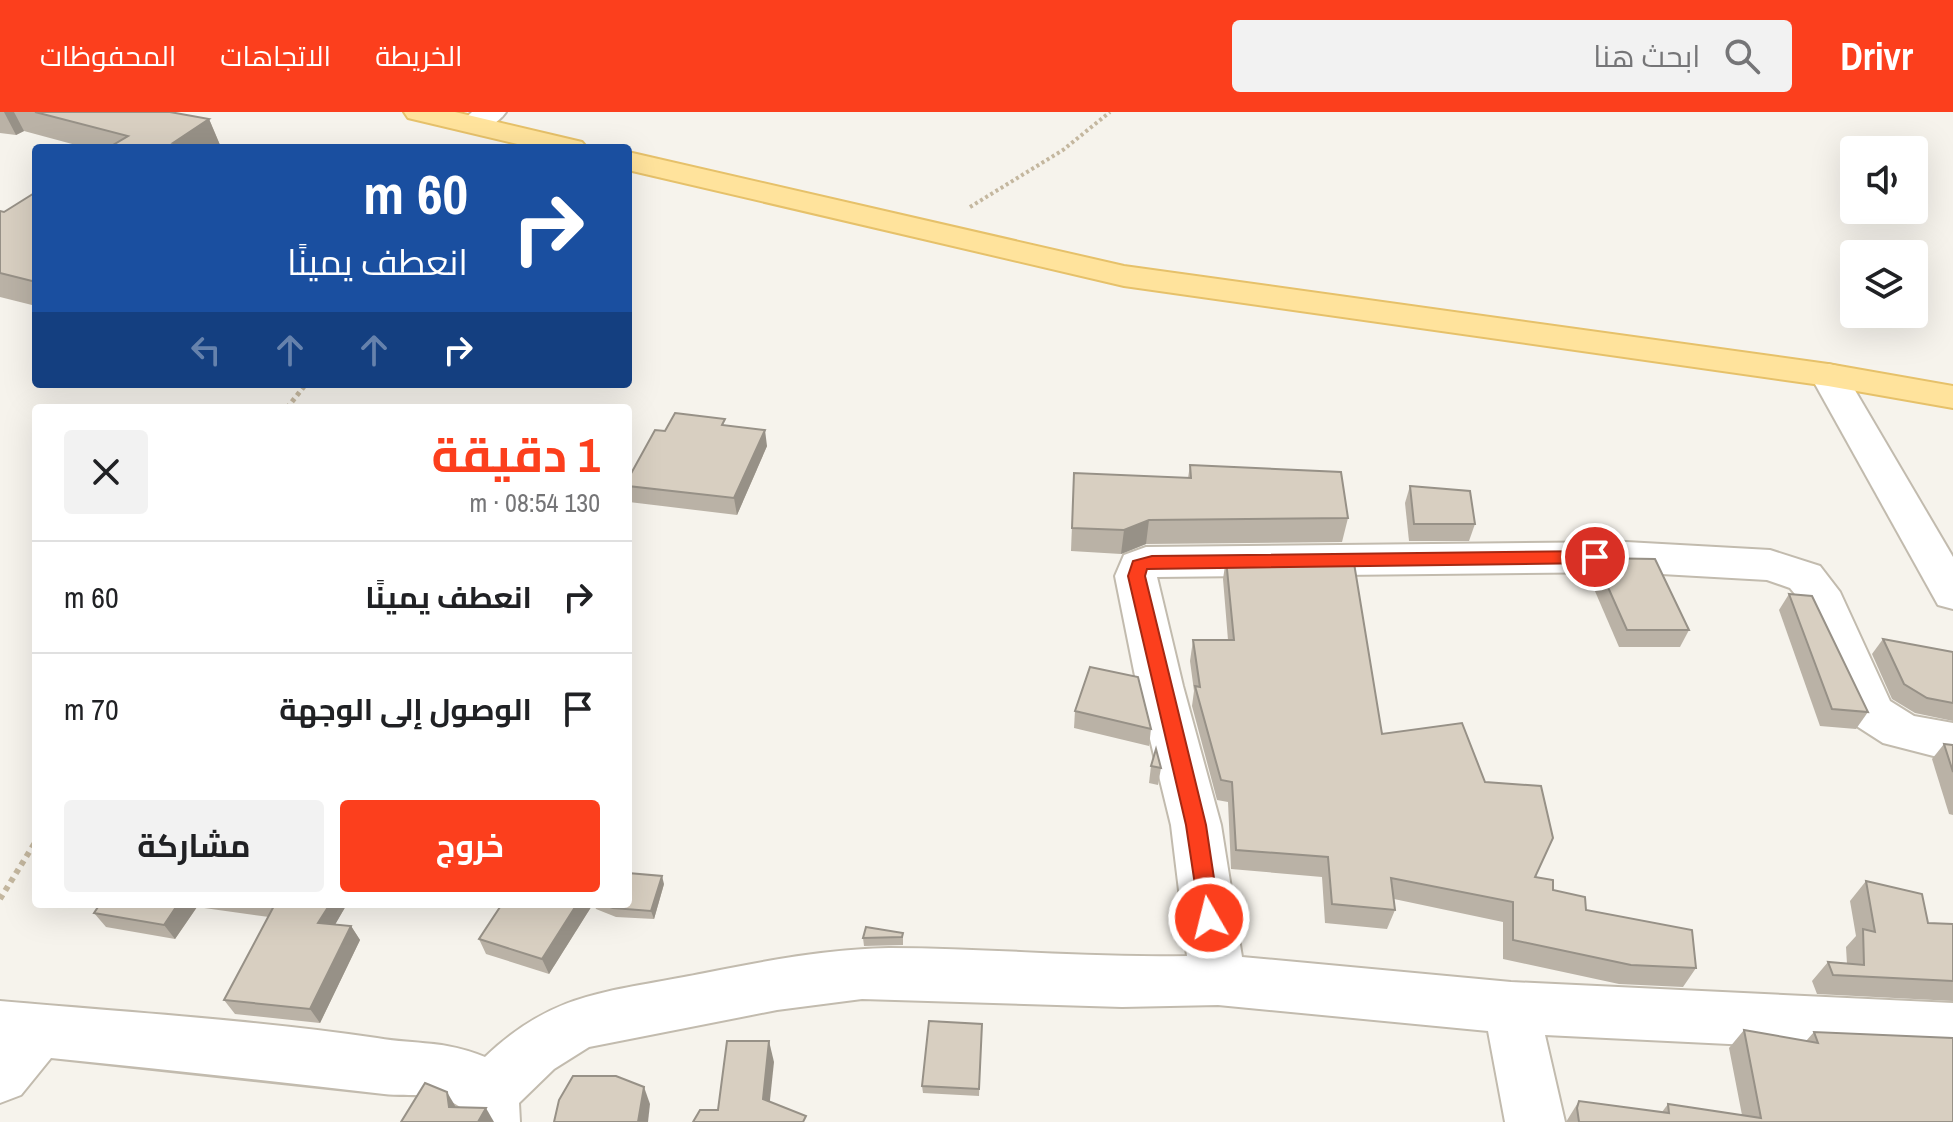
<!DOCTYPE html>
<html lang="ar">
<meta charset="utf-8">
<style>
body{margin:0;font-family:"Archivo Narrow",Cairo,sans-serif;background:#f2f2f2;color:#202124;direction:rtl;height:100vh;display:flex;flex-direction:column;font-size:30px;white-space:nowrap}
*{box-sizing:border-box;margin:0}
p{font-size:26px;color:#757577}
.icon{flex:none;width:44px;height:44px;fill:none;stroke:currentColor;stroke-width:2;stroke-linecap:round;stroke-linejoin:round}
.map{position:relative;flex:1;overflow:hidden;direction:ltr}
.sheet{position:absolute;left:32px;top:292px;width:600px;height:504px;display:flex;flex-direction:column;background:#fff;border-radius:8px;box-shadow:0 8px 32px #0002;direction:rtl}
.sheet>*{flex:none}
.top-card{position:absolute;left:32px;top:32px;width:600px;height:244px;border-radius:8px;box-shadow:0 8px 32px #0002;direction:rtl;background:#1a4fa0;color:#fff;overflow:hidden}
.tools{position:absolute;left:1840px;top:24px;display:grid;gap:16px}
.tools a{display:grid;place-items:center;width:88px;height:88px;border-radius:8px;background:#fff;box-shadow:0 8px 32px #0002;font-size:40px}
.pin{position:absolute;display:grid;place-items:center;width:68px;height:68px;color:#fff;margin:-34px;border:4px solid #fff;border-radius:50%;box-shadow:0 2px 8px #0007}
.me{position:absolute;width:88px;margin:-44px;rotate:352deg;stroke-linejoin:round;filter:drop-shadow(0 0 6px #0008)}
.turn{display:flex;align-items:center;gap:28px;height:168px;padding:0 32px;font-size:36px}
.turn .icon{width:104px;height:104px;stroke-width:2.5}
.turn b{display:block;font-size:56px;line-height:68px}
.lanes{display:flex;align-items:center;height:76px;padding:0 32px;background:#0003;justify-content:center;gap:40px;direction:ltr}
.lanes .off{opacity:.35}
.round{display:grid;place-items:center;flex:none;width:84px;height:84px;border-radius:8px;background:#f2f2f2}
.headline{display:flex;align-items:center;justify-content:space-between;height:136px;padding:0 32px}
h1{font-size:48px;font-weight:700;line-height:60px;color:#fc3f1d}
.cta{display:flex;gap:16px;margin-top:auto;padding:16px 32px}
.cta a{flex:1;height:92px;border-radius:8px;background:#fc3f1d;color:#fff;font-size:32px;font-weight:700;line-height:92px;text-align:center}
.cta a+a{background:#f2f2f2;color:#202124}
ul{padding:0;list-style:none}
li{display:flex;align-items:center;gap:24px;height:112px;padding:0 32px;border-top:2px solid #e0e0e0}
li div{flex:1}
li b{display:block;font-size:30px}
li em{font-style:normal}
header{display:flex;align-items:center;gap:48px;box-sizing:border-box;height:112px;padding:0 40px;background:#fc3f1d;color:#fff}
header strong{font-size:38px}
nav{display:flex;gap:44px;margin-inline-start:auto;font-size:28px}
.search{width:560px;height:72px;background:#f2f2f2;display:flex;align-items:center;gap:20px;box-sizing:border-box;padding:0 28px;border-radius:8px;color:#757577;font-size:30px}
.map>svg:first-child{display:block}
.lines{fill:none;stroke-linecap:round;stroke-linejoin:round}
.minor-casing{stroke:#c2bbae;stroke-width:4}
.major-casing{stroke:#e6c16a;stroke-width:4}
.path-far2{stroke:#c4b79f;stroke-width:4;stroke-dasharray:3 3;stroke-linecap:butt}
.path-far1{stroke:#c4b79f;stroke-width:5;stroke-dasharray:4 4;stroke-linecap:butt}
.path{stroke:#c4b79f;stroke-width:6;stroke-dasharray:5 5;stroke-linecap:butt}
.minor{fill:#fff;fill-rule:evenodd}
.major{fill:#ffe39c;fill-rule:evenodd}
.wall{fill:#bab2a6}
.shaded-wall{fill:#979187}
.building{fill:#d8cfc1;stroke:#979187;stroke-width:2}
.route{fill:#fc3f1d;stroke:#a42913;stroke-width:2}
</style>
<header>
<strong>Drivr</strong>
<div class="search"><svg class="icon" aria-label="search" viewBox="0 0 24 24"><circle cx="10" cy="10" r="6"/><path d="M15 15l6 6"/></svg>ابحث هنا</div>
<nav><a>الخريطة</a><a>الاتجاهات</a><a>المحفوظات</a></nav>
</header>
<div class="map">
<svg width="1953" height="1010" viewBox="0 0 1953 1010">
<rect width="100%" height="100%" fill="#f6f3ec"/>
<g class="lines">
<defs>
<g id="minor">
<path d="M472 0H506C496 14 479 22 463 18L459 12Z"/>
<polygon points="1828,252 1841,255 1846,263 1953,445 1953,497 1938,493 1810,263 1815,255"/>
<path d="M1626 430 1770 438 1820 454 1840 480 1890 589 1914 604 1953 611V649L1883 631 1855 613 1799 487 1790 476 1767 468 1626 460 1157 465 1183 574 1221 713 1242 845 1511 870 1953 891V943L1545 923 1565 1010H1505L1488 919 1218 893 1122 895 862 887 777 898 589 935 554 957 519 991 520 1010H462L460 995C438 979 410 985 384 982 273 969 162 957 51 946L21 983 0 991V889C125 900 253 908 377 926 419 933 443 928 485 945 550 883 600 881 684 865 751 852 820 837 889 836 988 836 1088 846 1187 844L1171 713 1137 574 1115 464 1124 443 1146 435Z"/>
</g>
<g id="major">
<polygon points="404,0 455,0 582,30 587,36 534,36 408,6"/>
<polygon points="628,40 1124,154 1828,252 1953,274 1953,296 1828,274 1124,174 628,58"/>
</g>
</defs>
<use href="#minor" class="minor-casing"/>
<use href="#major" class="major-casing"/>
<polyline class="path-far2" points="970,95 1063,38 1110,0"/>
<polyline class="path-far1" points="287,296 306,272"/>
<polyline class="path" points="0,787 36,729"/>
<use href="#minor" class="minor"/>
<use href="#major" class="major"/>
</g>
<g class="wall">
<polygon points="0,0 170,0 209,7 220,33 216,36 87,36 24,19 16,23 0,21"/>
<polygon points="36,80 36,194 0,185 0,99 4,100"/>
<polygon points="726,314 767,334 737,403 629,390 628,367 665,319"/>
<polygon points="1190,353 1348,406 1342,430 1146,432 1121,442 1071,439 1074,361 1188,366"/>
<polygon points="1410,374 1475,412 1469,429 1409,429 1405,391"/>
<polygon points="1595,446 1689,518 1680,535 1619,535 1588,463"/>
<polygon points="1226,447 1382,622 1485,670 1535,765 1553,778 1586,798 1696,856 1683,875 1619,872 1503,847 1503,810 1394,787 1395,798 1387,817 1325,811 1322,765 1231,757 1228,690 1217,688 1192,594 1194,579 1190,549 1193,528 1228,528 1223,467"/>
<polygon points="1789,482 1868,600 1856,617 1820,614 1779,498"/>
<polygon points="1883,527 1953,540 1953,609 1915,601 1892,587 1872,542"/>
<polygon points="1075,599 1151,617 1149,634 1074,616"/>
<polygon points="1944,632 1953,633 1953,703 1949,702 1932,647"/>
<polygon points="1151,654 1161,656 1158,673 1149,671"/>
<polygon points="1866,769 1928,811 1953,812 1953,889 1817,882 1812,869 1828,850 1847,852 1846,835 1856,824 1850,789"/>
<polygon points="664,772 654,807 616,805 596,797 594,792 628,792"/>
<polygon points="100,792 347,792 335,812 351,814 360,828 320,911 235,902 224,888 269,805 197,795 175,827 106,815 94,801"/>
<polygon points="502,792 593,792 549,862 486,842 479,827"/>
<polygon points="903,821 903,833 864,834 863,826"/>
<polygon points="982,912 979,984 923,981 922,974"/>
<polygon points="1744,918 1806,929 1814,920 1953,1010 1566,1010 1579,989 1662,1000 1668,992 1742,1003 1729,936"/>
</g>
<g class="shaded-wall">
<polygon points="4,0 14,0 24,19 16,23"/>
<polygon points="209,7 220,33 216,36 175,36 173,31"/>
<polygon points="765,318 767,334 737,403 734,386"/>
<polygon points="1149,408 1146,432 1121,442 1124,418"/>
<polygon points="662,764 664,772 654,807 651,799"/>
<polygon points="178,792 195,792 197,795 175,827 164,813"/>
<polygon points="330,792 347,792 328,825 318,811"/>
<polygon points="577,792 593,792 549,862 542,847"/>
<polygon points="351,814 360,828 320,911 310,897"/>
<polygon points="769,929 774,950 768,1007 763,987"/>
<polygon points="644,975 650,992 648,1010 638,1010"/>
<polygon points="447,980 457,997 449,995"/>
<polygon points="486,996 494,1010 478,1010"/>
</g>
<g class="building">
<polygon points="35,0 170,0 209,7 173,31 200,36 108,36 128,24"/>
<polygon points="36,80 36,170 0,161 0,99 4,100"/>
<polygon points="675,301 725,307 722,313 765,318 734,386 628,374 628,367 655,318 665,319"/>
<polygon points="1190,353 1341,360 1348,406 1149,408 1124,418 1072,416 1074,361 1191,366"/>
<polygon points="1410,374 1470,379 1475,412 1414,412"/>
<polygon points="1353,445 1382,622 1462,611 1485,670 1541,674 1553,726 1535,765 1553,768 1553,778 1585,785 1586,798 1692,818 1696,856 1631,853 1513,828 1513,790 1391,766 1395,798 1332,792 1328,745 1236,738 1232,670 1221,668 1195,574 1200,575 1193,528 1234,528 1226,447"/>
<polygon points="1595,446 1655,447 1689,518 1627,518"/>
<polygon points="1789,482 1812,484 1868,600 1832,597"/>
<polygon points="1883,527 1953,540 1953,591 1927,586 1904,572"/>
<polygon points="1090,555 1138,565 1151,617 1075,599"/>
<polygon points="1944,632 1953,633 1953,660"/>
<polygon points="1156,637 1161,656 1151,654"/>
<polygon points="628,761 662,764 651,799 613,796 601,792 628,792"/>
<polygon points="1866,769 1922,782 1928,811 1953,812 1953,869 1833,863 1828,850 1864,853 1863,817 1875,820"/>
<polygon points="100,792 178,792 164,813 94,801"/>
<polygon points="273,792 330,792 318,811 351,814 310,897 224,888 275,792"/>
<polygon points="502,792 577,792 542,847 479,827"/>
<polygon points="866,815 903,821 902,825 863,826"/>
<polygon points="929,909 982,912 979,977 922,974"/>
<polygon points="1744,918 1818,931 1814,920 1953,926 1953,1010 1579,1010 1577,996 1579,989 1669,1001 1668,992 1761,1006"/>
<polygon points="727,929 769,929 763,987 806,1004 803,1010 693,1010 700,998 718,998"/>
<polygon points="573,964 616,964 644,975 638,1010 554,1010 559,988"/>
<polygon points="425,971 447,980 449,995 486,996 478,1010 401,1010"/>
</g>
<polygon class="route" points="1595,439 1604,445 1595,451 1147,457 1145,464 1206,713 1220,806 1217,813 1209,815 1201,813 1186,713 1128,464 1133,449 1152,444"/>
</svg>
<div class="tools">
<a><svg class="icon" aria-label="sound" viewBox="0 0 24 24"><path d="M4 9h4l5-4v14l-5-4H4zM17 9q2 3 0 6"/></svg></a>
<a><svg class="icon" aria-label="layers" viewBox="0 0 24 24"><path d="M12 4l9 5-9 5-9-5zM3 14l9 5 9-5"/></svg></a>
</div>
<div class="pin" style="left:1595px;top:445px;background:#d93025"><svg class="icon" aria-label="arrive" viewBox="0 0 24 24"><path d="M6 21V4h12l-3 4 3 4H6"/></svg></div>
<svg class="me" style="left:1209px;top:806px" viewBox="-20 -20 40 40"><circle r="17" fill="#fc3f1d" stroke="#fff" stroke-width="3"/><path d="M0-11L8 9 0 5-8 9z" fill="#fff"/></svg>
<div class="top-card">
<div class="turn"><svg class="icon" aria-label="right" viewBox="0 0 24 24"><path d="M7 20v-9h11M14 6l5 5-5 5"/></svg><div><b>60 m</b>انعطف يمينًا</div></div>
<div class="lanes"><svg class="icon off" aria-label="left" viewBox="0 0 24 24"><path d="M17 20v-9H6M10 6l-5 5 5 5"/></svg><svg class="icon off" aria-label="ahead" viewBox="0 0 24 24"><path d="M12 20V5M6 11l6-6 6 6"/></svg><svg class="icon off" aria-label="ahead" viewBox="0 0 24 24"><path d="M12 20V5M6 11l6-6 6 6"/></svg><svg class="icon" aria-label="right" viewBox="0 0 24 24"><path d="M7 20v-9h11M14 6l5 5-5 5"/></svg></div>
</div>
<section class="sheet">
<div class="headline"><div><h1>1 دقيقة</h1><p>130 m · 08:54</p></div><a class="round"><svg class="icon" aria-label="close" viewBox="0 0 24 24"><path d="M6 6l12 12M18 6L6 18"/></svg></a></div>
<ul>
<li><svg class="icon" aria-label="right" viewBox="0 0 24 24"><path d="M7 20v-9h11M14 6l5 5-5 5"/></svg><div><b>انعطف يمينًا</b></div><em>60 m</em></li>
<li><svg class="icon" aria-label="arrive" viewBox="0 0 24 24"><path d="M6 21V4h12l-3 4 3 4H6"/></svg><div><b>الوصول إلى الوجهة</b></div><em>70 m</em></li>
</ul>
<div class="cta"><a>خروج</a><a>مشاركة</a></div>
</section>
</div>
